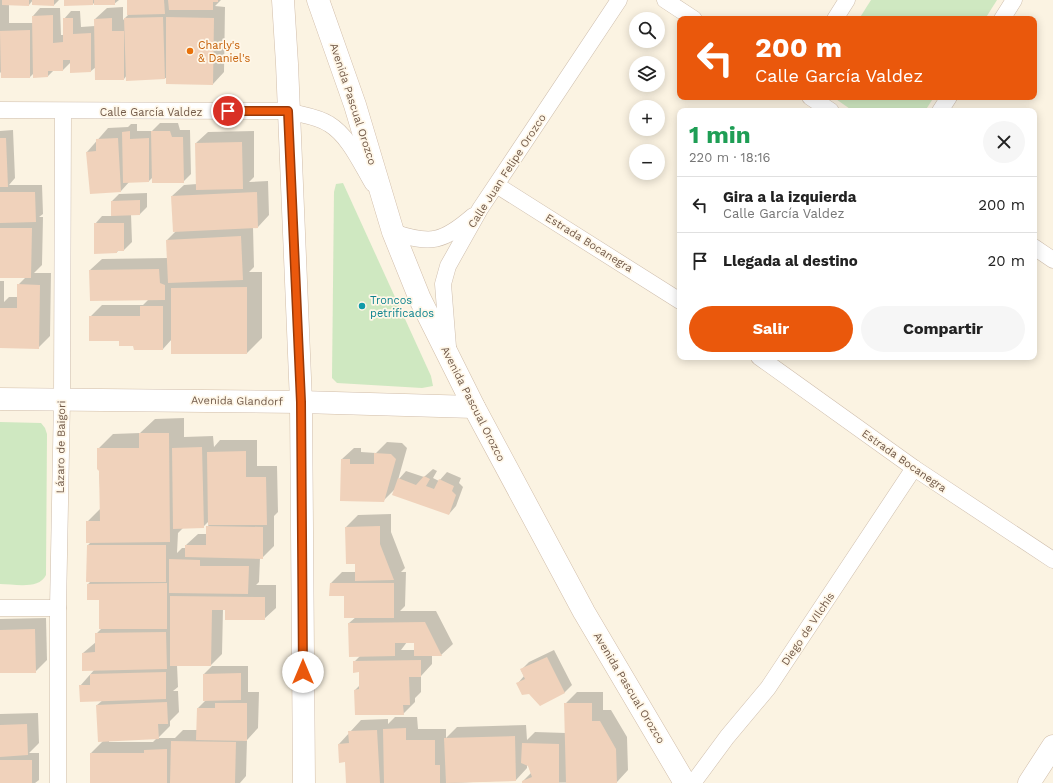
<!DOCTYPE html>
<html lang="es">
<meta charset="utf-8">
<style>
body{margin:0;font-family:"Work Sans",sans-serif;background:#f6f6f6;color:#222;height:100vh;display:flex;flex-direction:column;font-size:15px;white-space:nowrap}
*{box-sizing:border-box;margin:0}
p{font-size:13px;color:#767676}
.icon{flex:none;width:22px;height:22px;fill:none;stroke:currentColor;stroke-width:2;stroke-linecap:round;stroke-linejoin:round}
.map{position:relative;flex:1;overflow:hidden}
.drawer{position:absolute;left:677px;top:108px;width:360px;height:252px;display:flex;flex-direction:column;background:#fff;border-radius:8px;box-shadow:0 2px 10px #0003}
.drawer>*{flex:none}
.top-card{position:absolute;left:677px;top:16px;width:360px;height:84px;border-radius:8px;box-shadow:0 2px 10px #0003;background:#ea580c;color:#fff;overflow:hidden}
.fabs{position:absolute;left:629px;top:12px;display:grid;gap:8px}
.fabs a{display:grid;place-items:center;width:36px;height:36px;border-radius:50%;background:#fff;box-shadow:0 2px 10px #0003;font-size:20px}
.pin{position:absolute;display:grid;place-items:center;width:34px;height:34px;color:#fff;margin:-17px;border:2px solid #fff;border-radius:50%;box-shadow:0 1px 4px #0007}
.me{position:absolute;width:44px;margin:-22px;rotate:0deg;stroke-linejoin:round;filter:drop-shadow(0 0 3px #0008)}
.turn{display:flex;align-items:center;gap:14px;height:84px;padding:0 12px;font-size:18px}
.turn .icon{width:52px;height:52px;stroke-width:2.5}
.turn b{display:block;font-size:28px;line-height:34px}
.round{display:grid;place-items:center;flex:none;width:42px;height:42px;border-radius:21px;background:#f6f6f6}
.summary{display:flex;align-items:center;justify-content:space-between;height:68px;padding:0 12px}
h1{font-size:24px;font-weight:700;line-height:30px;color:#1e9e55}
.button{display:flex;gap:8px;margin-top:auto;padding:8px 12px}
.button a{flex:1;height:46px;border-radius:24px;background:#ea580c;color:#fff;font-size:16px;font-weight:700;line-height:46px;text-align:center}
.button a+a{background:#f6f6f6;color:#222}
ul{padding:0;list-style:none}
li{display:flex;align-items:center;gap:12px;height:56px;padding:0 12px;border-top:1px solid #e0e0e0}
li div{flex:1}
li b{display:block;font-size:15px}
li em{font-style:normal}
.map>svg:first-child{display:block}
.green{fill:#cfe8c1}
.shadow{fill:#0003;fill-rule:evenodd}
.building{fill:#f0d2bb}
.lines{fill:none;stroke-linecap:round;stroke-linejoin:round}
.minor-casing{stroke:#cebdac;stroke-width:17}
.secondary-casing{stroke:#d1bda9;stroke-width:23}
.minor{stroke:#fff;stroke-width:16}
.secondary{stroke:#fff;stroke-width:22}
.route-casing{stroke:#983908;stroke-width:10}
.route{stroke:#ea580c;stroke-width:7}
.food-dot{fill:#e8710a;stroke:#fff7e8;stroke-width:1.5}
.culture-dot{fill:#0f9aa8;stroke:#fff7e8;stroke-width:1.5}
.labels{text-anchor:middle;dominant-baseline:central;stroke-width:3.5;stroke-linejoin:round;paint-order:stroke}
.food-label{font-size:11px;fill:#c56008;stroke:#fff7e8;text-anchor:start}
.street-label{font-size:11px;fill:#725a49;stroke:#fff7e8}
.culture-label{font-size:11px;fill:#0d838f;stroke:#fff7e8;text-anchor:start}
</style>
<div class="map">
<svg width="1053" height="783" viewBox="0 0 1053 783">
<rect width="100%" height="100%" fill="#fbf3e2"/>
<g class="green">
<polygon points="871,0 997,0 985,19 859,19"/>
<polygon points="833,97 934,97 925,111 853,111"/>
<polygon points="343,183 431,376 433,386 422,388 337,383 332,378 334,192 336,184"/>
<path d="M0 422 41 423 45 428 47 434 46 575C39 590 14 584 0 584Z"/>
</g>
<g class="shadow">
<polygon points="0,0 59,0 54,5 33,0 29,5 9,5 9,23 33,23 33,16 40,8 60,8 61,35 64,35 64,19 71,11 80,11 81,27 95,26 95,19 107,8 123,7 123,20 128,15 128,0 221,0 215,6 225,7 224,72 213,84 167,78 127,80 127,75 124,79 96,67 91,71 71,62 63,70 54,70 48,76 34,73 30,77 2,77 2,71 0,73"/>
<polygon points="65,0 119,0 114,4 95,2 93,4"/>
<polygon points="160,123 178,123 180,130 190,130 191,174 183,182 153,177 149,181 130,181 121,191 87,152 108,128 128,127 131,124 137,124 137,131 152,131"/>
<polygon points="13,130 15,178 9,185 42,185 43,214 39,217 43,217 42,265 34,273 51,273 50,336 38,348 0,347 0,281 4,281 4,302 9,297 18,297 18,285 26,277 0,277 0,131"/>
<polygon points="254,131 254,177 249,182 268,181 269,215 258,227 253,227 254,267 249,272 262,272 262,338 247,353 172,339 163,349 134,345 90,317 102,305 143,305 148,300 90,270 102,259 168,258 167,240 176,231 172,196 184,185 197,184 196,143 208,132"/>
<polygon points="147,193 147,207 140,214 131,214 132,242 124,250 119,250 117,252 95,224 102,216 112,216 112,201 119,194"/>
<path d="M184 418V437L213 436 214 447 220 440H257V466H277L278 512 274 516V546L262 558H260L259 582 256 585H276V608L264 619 223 609 222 654 211 665H177L178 687 173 691H178L179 712 170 721V726L158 738H175L183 730H197L198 708 206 700 204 674 212 666H248V692H259L258 728 247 740 246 776 240 783H91V753L104 740 97 705 103 700 80 686 95 669 83 653 96 642V634L102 628 100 599 88 584 91 581 88 545 91 542 87 522 101 508 98 449 113 434 140 433 155 419ZM209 521 207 534H198L186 545V548H182L177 553 178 533 183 528 203 527ZM157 738 153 742H109V740Z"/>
<polygon points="387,442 402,443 407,448 398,480 406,471 424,477 433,469 437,471 433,478 439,481 447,472 461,478 459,483 463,487 456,506 449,514 395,489 383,501 342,459 354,448 361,448 361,452 376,453"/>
<path d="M391 514V532L405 568 401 572H406L405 606 400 611H436L453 644 441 655H432V664L421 676V692L415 698V702L403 714 355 690 360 685V671L354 662 360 656 349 623 356 617 345 595 331 583 342 572H356V563L346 527 358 515ZM407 642H415V650H401Z"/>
<polygon points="46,618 47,660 35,672 0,672 0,619"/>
<polygon points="554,650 572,685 564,693 530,693 518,683 524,676 521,670 529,662"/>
<polygon points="577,692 603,692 603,710 611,710 627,737 628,770 617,782 523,783 523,781 531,773 527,762 527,768 516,780 452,783 347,783 346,761 339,744 361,720 388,719 388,724 395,717 417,717 418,729 446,729 446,738 457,727 526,725 527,740 535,732 566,733 565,704"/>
<polygon points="38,713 39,743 29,753 39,753 39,780 35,783 0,783 0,714"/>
</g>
<g class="building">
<polygon points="2,0 29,0 29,6 2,5"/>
<polygon points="32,0 54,0 54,6 32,5"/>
<polygon points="64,0 93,0 93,5 64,6"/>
<rect x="94" y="0" width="21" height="5"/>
<polygon points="127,0 164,0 165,14 127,15"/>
<polygon points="168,0 218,0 218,2 213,2 213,10 169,10"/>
<polygon points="53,15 53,43 63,42 63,18 73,18 73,34 91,33 91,72 70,73 70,60 63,60 63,71 48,71 48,77 33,78 32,16"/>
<polygon points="163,17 165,79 126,81 124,18"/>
<polygon points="166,17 214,18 213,85 166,84"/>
<polygon points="112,18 112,31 124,31 124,80 95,80 94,19"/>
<polygon points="30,30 30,78 1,78 0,31"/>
<polygon points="130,131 130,139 149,138 149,182 123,183 122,132"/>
<polygon points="151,131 170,131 172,137 183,137 184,183 152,183"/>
<polygon points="0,138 6,138 8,187 0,187"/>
<polygon points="118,138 121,192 90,194 86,152 96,151 96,139"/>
<polygon points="242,142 243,189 196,190 195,143"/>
<polygon points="0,192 35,192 36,222 0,223"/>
<polygon points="257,192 258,228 173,232 171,196"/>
<polygon points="140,200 140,215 111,216 111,201"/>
<polygon points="94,223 124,223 124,251 117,251 117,253 94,254"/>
<polygon points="0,228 32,228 31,278 0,278"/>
<polygon points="241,236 243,280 168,283 166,240"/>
<polygon points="159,269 160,283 165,285 165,300 90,301 89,270"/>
<polygon points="17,284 40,285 39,349 0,348 0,308 17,308"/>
<polygon points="247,287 247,354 171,354 171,288"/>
<polygon points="140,306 163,306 163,350 134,350 133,346 119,346 119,341 89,341 89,316 140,316"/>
<polygon points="139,433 169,433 170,542 86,543 86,521 100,521 99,471 97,469 97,448 139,448"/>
<polygon points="202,447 204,528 173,529 172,448"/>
<polygon points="246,451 246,477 266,477 267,525 208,525 207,452"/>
<polygon points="374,453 391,454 396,459 384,502 340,501 341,459 350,459 350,464 374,464"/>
<polygon points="424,476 430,479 426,486 434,489 439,479 454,486 452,491 456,495 449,515 392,495 398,478 416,485"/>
<polygon points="206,526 263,527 263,559 185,557 185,545 206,545"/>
<polygon points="380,526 380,544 394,580 355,581 355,564 346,564 345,527"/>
<polygon points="87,545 166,545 166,582 86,582"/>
<polygon points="169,559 200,560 200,566 249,566 248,594 169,593"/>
<polygon points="167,583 167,629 99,629 99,600 87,600 87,584"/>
<polygon points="330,583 394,583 394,618 344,618 344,596 329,596"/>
<polygon points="170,596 265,597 265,620 225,620 225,610 212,610 211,666 170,666"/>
<polygon points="425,622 442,656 414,656 414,643 395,643 395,656 349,657 348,623"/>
<polygon points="35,629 36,673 0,673 0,630"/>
<polygon points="166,632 167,669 82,671 82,653 95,652 95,633"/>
<polygon points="547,657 565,693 540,706 529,694 522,695 516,683 525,679 520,669"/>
<polygon points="421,660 421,677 409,677 410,705 403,705 404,715 355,715 354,690 359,689 359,672 353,673 353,661"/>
<polygon points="166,672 166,699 80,702 79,685 90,685 90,674"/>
<polygon points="241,673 241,700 203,701 203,674"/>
<polygon points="167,702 168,724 158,724 159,739 98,742 96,705"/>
<polygon points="215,703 247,703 247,741 196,740 197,708 215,708"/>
<polygon points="564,703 592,703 592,721 600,721 616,749 617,783 566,783"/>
<polygon points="27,724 28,755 0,757 0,725"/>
<polygon points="406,728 406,740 435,740 435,765 440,765 440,783 384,783 383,729"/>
<polygon points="377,730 380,783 346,783 345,762 339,763 338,744 349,743 348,731"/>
<polygon points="515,736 516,781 446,783 444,738"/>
<polygon points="171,741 236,742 235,783 170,783"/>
<polygon points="522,743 559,744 559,783 522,783 522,781 532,777 528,766 521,763"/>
<polygon points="167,749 167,783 90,783 90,753 144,753 144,750"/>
<rect x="0" y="760" width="32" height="23"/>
</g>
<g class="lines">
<defs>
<g id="minor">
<polyline points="665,0 694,19"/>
<polyline points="835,19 847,0"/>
<polyline points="1002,19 1014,0"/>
<polyline points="810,97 831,111"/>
<path d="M0 110 288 111C301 115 317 116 329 124 349 136 361 164 373 184"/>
<polyline points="940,111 949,97"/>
<polyline points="498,186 680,301"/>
<path d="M393 232C431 245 443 242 473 216"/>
<polyline points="1034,247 1053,260"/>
<polyline points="448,347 443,284 448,266 480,209 619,0"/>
<polyline points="759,357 914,468 1053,560"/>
<polyline points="0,608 58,608"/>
<polyline points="58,783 58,608 62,399 63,112"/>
<polyline points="693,783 727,737 768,688 914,468"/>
</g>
<g id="secondary">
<polyline points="283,0 287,64 301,402 304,783"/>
<polyline points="318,0 355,105 393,232 420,299 474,407 584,612 685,783"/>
<polyline points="0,399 301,402 474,407"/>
<polyline points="1029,783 1053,746"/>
</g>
</defs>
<use href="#minor" class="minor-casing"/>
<use href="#secondary" class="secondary-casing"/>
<use href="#minor" class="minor"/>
<use href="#secondary" class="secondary"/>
</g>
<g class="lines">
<defs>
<polyline id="route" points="228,111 288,111 301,402 303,672"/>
</defs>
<use href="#route" class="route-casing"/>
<use href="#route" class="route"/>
</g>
<circle class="food-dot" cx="190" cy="51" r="4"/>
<circle class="culture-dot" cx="362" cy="306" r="4"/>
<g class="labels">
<g class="food-label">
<text x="198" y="45">Charly's<tspan x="198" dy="13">&amp; Daniel's</tspan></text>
</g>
<g class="street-label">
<text transform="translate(353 104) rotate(72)">Avenida Pascual Orozco</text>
<text x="151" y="112">Calle García Valdez</text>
<text transform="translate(507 171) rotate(-57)">Calle Juan Felipe Orozco</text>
<text transform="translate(589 243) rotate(32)">Estrada Bocanegra</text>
<text transform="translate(237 401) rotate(1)">Avenida Glandorf</text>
<text transform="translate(473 404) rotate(63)">Avenida Pascual Orozco</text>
<text transform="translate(61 447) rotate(-89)">Lázaro de Baigori</text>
<text transform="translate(904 461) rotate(35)">Estrada Bocanegra</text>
<text transform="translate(808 629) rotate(-56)">Diego de VIlchis</text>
<text transform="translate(629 688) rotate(59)">Avenida Pascual Orozco</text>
</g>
<g class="culture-label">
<text x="370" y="300">Troncos<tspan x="370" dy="13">petrificados</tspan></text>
</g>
</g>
</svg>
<div class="fabs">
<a><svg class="icon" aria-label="search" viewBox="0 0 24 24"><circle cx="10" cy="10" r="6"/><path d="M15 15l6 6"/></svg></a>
<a><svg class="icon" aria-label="layers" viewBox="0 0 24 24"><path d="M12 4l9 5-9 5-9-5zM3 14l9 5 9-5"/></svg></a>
<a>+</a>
<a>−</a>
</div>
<div class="pin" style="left:228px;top:111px;background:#d93025"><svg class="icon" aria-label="arrive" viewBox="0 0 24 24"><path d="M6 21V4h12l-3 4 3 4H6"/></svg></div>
<svg class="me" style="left:303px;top:672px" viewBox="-20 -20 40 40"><circle r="19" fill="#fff"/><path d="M0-13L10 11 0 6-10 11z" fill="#ea580c"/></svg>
<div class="top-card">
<div class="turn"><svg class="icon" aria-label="left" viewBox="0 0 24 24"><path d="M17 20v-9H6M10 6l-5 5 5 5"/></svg><div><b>200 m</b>Calle García Valdez</div></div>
</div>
<section class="drawer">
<div class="summary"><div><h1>1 min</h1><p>220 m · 18:16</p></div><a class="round"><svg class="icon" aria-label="close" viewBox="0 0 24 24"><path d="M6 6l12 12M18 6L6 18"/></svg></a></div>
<ul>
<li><svg class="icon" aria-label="left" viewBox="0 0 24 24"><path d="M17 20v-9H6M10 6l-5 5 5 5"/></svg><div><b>Gira a la izquierda</b><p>Calle García Valdez</p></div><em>200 m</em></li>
<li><svg class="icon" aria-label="arrive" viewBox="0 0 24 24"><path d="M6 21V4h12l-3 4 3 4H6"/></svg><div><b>Llegada al destino</b></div><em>20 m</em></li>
</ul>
<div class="button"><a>Salir</a><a>Compartir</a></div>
</section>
</div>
